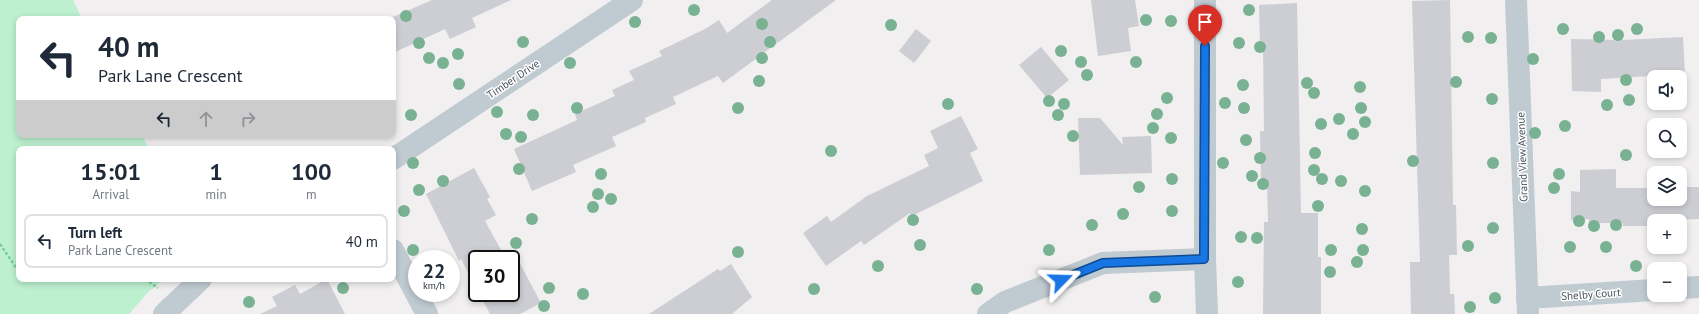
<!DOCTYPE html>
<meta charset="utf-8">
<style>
body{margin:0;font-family:"PT Sans",sans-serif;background:#f2f2f3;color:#1f2937;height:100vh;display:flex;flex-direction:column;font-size:15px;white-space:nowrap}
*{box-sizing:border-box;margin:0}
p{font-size:13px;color:#747a83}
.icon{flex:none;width:22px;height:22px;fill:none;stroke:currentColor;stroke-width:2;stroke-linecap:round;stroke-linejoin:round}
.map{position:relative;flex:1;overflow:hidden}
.sheet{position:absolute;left:16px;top:146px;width:380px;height:136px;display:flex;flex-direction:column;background:#fff;border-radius:8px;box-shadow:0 2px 6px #0003}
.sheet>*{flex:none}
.guide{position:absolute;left:16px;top:16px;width:380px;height:122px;border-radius:8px;box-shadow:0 2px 6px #0003;background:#fff;color:#1f2937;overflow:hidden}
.controls{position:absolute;left:1647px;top:70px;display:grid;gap:8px}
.controls a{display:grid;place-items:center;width:40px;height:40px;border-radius:8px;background:#fff;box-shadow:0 2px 6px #0003;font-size:20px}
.speed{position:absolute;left:408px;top:250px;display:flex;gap:8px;font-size:20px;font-weight:700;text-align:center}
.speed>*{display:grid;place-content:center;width:52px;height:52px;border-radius:50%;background:#fff;box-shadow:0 2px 6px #0003;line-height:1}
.speed small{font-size:10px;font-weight:400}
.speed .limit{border:2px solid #111;border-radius:6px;background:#fff;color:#111}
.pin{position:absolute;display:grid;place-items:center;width:34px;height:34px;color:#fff;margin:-41px -17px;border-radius:50% 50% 50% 0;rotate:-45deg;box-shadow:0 0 4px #0007}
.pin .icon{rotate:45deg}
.me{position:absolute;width:44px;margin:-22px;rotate:68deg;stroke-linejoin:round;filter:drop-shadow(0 0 3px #0008)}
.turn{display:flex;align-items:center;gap:14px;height:84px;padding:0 16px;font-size:18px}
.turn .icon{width:52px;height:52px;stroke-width:2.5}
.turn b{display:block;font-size:28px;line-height:34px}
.lanes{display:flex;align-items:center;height:38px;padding:0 16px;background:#0003;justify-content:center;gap:20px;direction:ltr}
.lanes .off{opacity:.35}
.eta{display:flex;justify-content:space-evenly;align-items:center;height:68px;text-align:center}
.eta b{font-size:24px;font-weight:600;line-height:28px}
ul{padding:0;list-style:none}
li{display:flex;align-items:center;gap:12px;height:54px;margin:0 8px 6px;padding:0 8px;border:2px solid #e0e1e3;border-radius:8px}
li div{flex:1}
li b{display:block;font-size:15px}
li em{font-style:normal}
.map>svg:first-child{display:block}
.green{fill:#bdf0cf}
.building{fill:#ccced4}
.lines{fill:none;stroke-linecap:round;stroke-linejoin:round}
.path{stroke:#74cea0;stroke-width:2.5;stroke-dasharray:3 2;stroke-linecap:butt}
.minor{stroke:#bfcad1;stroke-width:22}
.tree{fill:#79b193}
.route-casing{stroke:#0f4c94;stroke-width:10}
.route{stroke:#1775e4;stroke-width:7}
.labels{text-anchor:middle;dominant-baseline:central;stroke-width:3;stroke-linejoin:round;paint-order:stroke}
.street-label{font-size:11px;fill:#47535d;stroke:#fff}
</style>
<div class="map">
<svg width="1699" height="314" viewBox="0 0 1699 314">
<rect width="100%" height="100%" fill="#f1efef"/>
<polygon class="green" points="0,0 73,0 82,19 19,19 19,135 142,135 149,149 19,149 19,279 165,279 149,291 129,314 0,314"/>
<g class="building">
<polygon points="432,0 511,0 472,18 476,27 450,39 445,29 393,53 393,17"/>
<polygon points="772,0 836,0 723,83 718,76 673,97 676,104 645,118 646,122 612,137 616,146 573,165 576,172 532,191 514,149 577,120 575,114 615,96 612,90 634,80 629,71 662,56 659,51 705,29 719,20 727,33"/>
<polygon points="1091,0 1135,0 1139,26 1128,28 1131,51 1098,56"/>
<polygon points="1450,0 1453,205 1456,205 1457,255 1449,255 1450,294 1454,294 1455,314 1411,314 1410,262 1420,262 1412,1"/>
<polygon points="1297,3 1301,213 1318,213 1318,257 1321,257 1321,314 1263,314 1264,222 1268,222 1267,181 1261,181 1260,131 1264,131 1263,45 1260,45 1259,5"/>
<polygon points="916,29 931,41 914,63 899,51"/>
<polygon points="1683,37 1685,74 1601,79 1601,92 1572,91 1571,39 1622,40"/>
<polygon points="1041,47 1069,80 1047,98 1019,65"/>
<polygon points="961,116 978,149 970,153 983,181 912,216 910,213 864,245 861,241 826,266 803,233 827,216 831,222 867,196 929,166 924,155 938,148 930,131"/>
<polygon points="1078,118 1100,118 1123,145 1122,137 1151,136 1152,173 1080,175"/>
<polygon points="474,168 490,197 487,199 496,215 485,221 506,259 477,259 477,290 461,259 459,261 426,194"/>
<polygon points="1616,169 1616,188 1654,188 1654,199 1680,199 1680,187 1699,187 1699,219 1654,221 1654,226 1623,226 1623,223 1589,223 1589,219 1571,220 1571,191 1580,192 1580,170"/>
<polygon points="517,258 541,303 520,314 490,314 479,293 511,293 511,261"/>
<polygon points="731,264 752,297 732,314 649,314 718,269 720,271"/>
<polygon points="327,279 345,314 260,314 277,306 272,297 295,285 300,294"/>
</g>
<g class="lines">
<g class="path">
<polyline points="0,244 19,272"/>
<polyline points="24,279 25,281 35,279"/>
<polyline points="145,279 158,288"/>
</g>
<g class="minor">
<polyline points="1205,0 1205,259 1207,314"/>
<polyline points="1516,0 1528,314"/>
<polyline points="393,159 632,0"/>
<polyline points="393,250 427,314"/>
<polyline points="1680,288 1699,287"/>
<polyline points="1527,298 1654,290"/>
<polyline points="164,314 201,279"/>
<polyline points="988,314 1005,302 1103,263 1205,259"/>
</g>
</g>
<g class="tree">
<circle cx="694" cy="10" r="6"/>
<circle cx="1249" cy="10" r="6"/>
<circle cx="406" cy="16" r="6"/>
<circle cx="1146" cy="20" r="6"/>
<circle cx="1171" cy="21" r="6"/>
<circle cx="635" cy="22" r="6"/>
<circle cx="762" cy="24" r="6"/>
<circle cx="891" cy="25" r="6"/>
<circle cx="1563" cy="29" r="6"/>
<circle cx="1637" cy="29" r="6"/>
<circle cx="1618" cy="35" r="6"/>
<circle cx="1468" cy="37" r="6"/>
<circle cx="1599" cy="37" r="6"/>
<circle cx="1491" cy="38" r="6"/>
<circle cx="523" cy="42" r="6"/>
<circle cx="770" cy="42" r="6"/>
<circle cx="419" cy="43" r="6"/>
<circle cx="1239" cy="43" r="6"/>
<circle cx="1260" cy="47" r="6"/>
<circle cx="1061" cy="51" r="6"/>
<circle cx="458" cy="54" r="6"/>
<circle cx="429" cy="58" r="6"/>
<circle cx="762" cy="58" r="6"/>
<circle cx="1533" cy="59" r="6"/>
<circle cx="1081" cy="62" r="6"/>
<circle cx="1136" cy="62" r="6"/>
<circle cx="443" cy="63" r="6"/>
<circle cx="570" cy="63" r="6"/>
<circle cx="1087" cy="75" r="6"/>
<circle cx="1626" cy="80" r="6"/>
<circle cx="759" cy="81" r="6"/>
<circle cx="1456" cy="82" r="6"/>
<circle cx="1307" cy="83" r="6"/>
<circle cx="459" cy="84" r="6"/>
<circle cx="1243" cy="85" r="6"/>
<circle cx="1360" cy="87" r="6"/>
<circle cx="1314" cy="93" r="6"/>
<circle cx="1167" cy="98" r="6"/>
<circle cx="1492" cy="99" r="6"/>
<circle cx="1629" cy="100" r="6"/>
<circle cx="1049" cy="101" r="6"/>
<circle cx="1225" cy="103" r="6"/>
<circle cx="948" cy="104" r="6"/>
<circle cx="1064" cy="104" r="6"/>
<circle cx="1607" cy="105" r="6"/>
<circle cx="577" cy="108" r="6"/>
<circle cx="738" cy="108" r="6"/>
<circle cx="1244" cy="108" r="6"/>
<circle cx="1361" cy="108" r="6"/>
<circle cx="497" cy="112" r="6"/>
<circle cx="1157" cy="114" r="6"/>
<circle cx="411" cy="115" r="6"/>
<circle cx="533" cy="115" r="6"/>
<circle cx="1058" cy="115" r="6"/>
<circle cx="1339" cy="119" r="6"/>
<circle cx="1365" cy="122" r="6"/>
<circle cx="1321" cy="124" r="6"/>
<circle cx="1565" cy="126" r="6"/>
<circle cx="1153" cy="128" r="6"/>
<circle cx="1535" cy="133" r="6"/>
<circle cx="506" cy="134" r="6"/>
<circle cx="1353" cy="134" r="6"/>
<circle cx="1073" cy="136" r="6"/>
<circle cx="521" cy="137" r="6"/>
<circle cx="1171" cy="138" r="6"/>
<circle cx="1246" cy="140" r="6"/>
<circle cx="831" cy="151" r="6"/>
<circle cx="1315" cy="153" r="6"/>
<circle cx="1626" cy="155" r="6"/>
<circle cx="1260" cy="158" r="6"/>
<circle cx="1413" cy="161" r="6"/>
<circle cx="413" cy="163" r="6"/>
<circle cx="1223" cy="163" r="6"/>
<circle cx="1493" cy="163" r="6"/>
<circle cx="519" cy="169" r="6"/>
<circle cx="1314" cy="170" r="6"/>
<circle cx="601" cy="174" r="6"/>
<circle cx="1559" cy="174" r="6"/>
<circle cx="1252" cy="176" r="6"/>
<circle cx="1172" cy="179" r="6"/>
<circle cx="1322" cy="179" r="6"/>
<circle cx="443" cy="181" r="6"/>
<circle cx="1341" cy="181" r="6"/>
<circle cx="1263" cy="184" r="6"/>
<circle cx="1139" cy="187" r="6"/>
<circle cx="1554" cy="188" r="6"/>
<circle cx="419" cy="190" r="6"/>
<circle cx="1365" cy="191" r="6"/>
<circle cx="598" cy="194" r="6"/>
<circle cx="611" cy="199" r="6"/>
<circle cx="1318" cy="206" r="6"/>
<circle cx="593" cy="207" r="6"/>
<circle cx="404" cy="211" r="6"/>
<circle cx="1172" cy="211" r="6"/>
<circle cx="1123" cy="214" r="6"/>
<circle cx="532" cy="219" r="6"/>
<circle cx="913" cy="220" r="6"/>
<circle cx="1579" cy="221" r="6"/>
<circle cx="1092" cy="225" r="6"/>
<circle cx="1616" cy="225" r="6"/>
<circle cx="1594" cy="226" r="6"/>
<circle cx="1493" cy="228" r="6"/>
<circle cx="1362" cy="229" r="6"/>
<circle cx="1241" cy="237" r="6"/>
<circle cx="1257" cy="238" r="6"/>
<circle cx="516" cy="243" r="6"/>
<circle cx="920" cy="245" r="6"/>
<circle cx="1468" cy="246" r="6"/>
<circle cx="1570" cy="247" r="6"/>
<circle cx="1606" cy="247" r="6"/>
<circle cx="413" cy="250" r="6"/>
<circle cx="1049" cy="250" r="6"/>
<circle cx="1331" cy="250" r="6"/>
<circle cx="1363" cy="250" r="6"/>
<circle cx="738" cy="252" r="6"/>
<circle cx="1357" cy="262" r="6"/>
<circle cx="878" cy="266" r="6"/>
<circle cx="1636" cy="266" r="6"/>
<circle cx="1330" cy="272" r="6"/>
<circle cx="1238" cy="282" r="6"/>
<circle cx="343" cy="288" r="6"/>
<circle cx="549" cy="288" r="6"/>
<circle cx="814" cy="289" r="6"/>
<circle cx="977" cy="289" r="6"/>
<circle cx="583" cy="294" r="6"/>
<circle cx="1155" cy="297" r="6"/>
<circle cx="1495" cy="298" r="6"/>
<circle cx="249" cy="302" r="6"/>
<circle cx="544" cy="306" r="6"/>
<circle cx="1470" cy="307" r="6"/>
</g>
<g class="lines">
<defs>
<polyline id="route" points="1061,280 1103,263 1204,259 1205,46"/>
</defs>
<use href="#route" class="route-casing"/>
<use href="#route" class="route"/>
</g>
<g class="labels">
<g class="street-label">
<text transform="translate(513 79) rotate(-34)">Timber Drive</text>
<text transform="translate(1522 157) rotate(-92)">Grand View Avenue</text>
<text transform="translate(1591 294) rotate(-4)">Shelby Court</text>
</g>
</g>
</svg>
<div class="controls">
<a><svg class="icon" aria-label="sound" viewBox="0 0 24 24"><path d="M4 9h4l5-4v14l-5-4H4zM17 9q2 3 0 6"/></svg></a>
<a><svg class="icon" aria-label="search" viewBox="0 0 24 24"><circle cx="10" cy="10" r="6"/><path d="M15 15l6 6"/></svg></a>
<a><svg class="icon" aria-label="layers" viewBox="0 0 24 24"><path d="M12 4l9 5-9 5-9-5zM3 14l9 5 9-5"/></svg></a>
<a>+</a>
<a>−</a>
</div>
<div class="speed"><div>22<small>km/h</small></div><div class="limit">30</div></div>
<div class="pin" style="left:1205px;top:46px;background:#d93025"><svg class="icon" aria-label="arrive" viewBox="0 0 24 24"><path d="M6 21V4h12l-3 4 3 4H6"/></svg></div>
<svg class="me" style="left:1061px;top:280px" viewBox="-20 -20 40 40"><path d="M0-17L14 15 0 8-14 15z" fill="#1775e4" stroke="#fff" stroke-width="4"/></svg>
<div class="guide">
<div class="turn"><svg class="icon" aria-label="left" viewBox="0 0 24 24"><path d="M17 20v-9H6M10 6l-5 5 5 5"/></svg><div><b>40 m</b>Park Lane Crescent</div></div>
<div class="lanes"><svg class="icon" aria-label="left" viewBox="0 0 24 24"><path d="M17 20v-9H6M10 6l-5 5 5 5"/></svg><svg class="icon off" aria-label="ahead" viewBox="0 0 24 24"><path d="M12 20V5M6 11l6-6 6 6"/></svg><svg class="icon off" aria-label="right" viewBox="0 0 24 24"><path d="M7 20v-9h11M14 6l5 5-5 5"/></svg></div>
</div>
<section class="sheet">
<div class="eta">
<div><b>15:01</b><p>Arrival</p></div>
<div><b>1</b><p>min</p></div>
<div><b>100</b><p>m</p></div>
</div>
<ul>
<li><svg class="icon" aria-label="left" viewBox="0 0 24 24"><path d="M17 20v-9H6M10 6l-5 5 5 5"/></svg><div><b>Turn left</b><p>Park Lane Crescent</p></div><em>40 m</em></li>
</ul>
</section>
</div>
